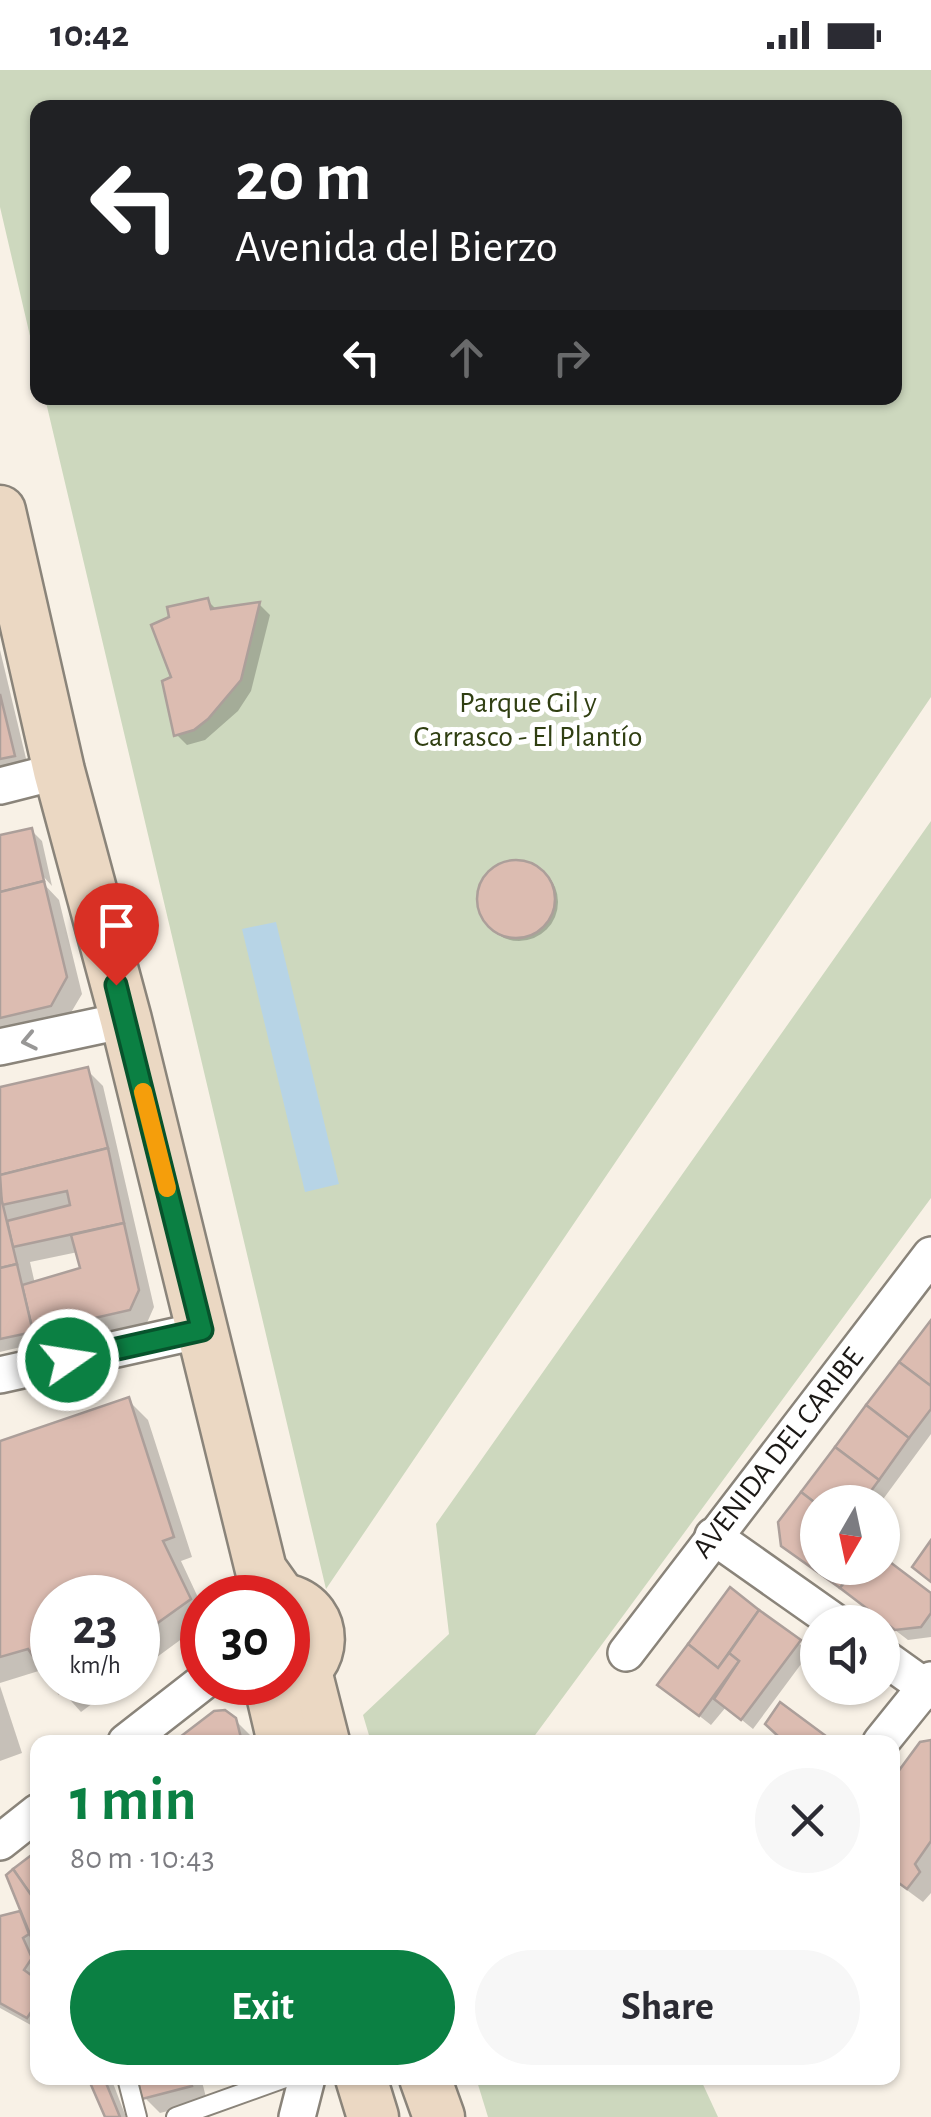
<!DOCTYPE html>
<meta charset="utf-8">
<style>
body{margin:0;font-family:"Alegreya Sans",sans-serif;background:#f7f7f7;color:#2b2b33;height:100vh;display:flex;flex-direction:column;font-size:38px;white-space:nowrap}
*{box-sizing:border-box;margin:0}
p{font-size:32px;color:#7c7c81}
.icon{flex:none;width:55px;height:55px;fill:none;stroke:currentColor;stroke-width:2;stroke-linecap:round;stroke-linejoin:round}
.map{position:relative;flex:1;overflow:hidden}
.sheet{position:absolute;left:30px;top:1665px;width:870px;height:350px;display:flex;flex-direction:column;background:#fff;border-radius:20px;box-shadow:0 2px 8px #0004}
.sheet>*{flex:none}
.guide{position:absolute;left:30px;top:30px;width:872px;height:305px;border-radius:20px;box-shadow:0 2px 8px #0004;background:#202124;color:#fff;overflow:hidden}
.needle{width:65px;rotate:189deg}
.controls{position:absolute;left:800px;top:1415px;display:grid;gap:20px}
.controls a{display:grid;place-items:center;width:100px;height:100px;border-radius:50%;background:#fff;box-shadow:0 2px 8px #0004;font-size:50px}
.speed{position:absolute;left:30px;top:1505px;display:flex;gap:20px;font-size:50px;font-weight:700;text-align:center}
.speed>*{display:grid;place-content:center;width:130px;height:130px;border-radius:50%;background:#fff;box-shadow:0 2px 8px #0004;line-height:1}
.speed small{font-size:25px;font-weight:400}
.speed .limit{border:15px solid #d22;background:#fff;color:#111}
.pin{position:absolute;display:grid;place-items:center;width:85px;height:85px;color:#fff;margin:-102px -42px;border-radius:50% 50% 50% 0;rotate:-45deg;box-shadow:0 0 10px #0007}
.pin .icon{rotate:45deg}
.me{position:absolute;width:110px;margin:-55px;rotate:77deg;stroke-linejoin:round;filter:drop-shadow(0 0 8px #0008)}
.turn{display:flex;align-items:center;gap:35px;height:210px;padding:0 40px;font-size:45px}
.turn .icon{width:130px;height:130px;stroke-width:2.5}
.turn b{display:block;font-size:70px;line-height:85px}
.lanes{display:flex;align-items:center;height:95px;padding:0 40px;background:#0003;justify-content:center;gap:50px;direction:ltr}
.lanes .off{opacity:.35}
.round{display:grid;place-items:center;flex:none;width:105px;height:105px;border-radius:52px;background:#f7f7f7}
.headline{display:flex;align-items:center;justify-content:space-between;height:170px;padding:0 40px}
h1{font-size:60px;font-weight:700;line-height:75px;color:#0b8043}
.cta{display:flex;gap:20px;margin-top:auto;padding:20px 40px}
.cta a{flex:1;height:115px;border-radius:60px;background:#0b8043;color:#fff;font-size:40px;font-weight:700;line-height:115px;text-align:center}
.cta a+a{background:#f7f7f7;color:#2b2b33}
.status{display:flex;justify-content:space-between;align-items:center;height:70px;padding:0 50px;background:#fff;direction:ltr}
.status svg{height:28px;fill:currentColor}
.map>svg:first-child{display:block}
.green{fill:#cdd8be}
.water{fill:#b7d4e6}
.shadow{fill:#0003;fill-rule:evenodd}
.building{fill:#dcbcb1;stroke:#ac9f9a;stroke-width:2.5}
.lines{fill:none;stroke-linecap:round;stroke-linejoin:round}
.service-casing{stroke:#8a847a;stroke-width:22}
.minor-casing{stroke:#8a847a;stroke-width:40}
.secondary-casing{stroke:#8a847a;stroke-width:55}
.service{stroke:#fff;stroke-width:18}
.minor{stroke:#fff;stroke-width:35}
.secondary{stroke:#ebd8c3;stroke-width:50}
.oneway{stroke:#989796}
.route-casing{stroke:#07532c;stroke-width:25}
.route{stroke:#0b8043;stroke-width:18}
.slow{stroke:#f59e0b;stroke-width:18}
.labels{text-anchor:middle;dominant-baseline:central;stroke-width:10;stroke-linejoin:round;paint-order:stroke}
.park-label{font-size:30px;fill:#303f12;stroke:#fff}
.street-label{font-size:30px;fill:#1b1815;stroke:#fff}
</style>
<div class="status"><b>10:42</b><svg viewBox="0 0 49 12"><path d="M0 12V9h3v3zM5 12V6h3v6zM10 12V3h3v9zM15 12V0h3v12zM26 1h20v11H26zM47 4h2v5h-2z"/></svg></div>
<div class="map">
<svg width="931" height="2047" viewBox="0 0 931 2047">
<rect width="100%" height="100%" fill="#f8f1e6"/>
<g class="green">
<polygon points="0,0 931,0 931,627 326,1519 45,328 895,328 895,38 38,38 37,296 0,137"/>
<polygon points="931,751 931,1128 530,1672 371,1672 363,1645 449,1564 436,1454"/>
<polygon points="476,2008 700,2008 718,2047 488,2047"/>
</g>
<polygon class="water" points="276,852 339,1114 305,1122 242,859"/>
<g class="shadow">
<polygon points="207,530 217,540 259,534 270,545 251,621 238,641 205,670 187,675 177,665 170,539"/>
<polygon points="0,580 29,701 0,708"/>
<polygon points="31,760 42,771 52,816 42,805 42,812 59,830 82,924 66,951 0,967 0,768"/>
<circle cx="519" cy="832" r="39"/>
<path d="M87 1000 103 1016 154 1237 146 1255 51 1276 46 1271 0 1282V1020ZM78 1182 83 1200 35 1214 30 1192Z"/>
<polygon points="931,1254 931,1364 881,1432 818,1432 818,1498 882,1498 931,1526 931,1567 908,1570 784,1475"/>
<polygon points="128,1330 148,1350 192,1487 181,1491 202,1536 202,1554 138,1601 138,1528 52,1528 52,1610 45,1599 0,1613 0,1374"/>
<polygon points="730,1521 810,1582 753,1659 726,1637 711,1655 660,1615"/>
<polygon points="54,1612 121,1612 81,1642"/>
<polygon points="0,1616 22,1683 0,1691"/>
<polygon points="215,1643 235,1650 257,1672 178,1672"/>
<polygon points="931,1672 931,1823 923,1832 892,1809 892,1715"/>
<polygon points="38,1783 38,1959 0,1938 0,1849 20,1844 27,1852"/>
<polygon points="91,2008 111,2008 126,2047 107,2047"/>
<polygon points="139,2008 201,2008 207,2031 160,2043 144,2027"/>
</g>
<g class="building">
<polygon points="208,528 211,539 260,532 241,610 208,649 194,660 174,666 162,611 171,607 151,555 169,547 167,537"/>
<polygon points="0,624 15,686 0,689"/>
<polygon points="32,758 44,811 0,822 0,765"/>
<circle cx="516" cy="829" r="39"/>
<polygon points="44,811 67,907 51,936 0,948 0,822"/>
<polygon points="88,997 108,1078 0,1105 0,1017"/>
<polygon points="108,1078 124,1153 13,1177 7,1151 70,1135 67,1121 2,1135 0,1105"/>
<polygon points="0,1123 17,1194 0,1198"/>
<polygon points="124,1153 139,1220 130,1240 33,1262 22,1215 80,1198 71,1165"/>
<polygon points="17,1194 33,1262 0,1269 0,1198"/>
<polygon points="931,1250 931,1316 899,1292"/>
<polygon points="899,1292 931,1316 931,1339 909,1368 866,1335"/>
<polygon points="129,1327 174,1467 163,1471 191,1529 138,1567 138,1528 52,1528 52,1612 74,1612 59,1623 28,1579 0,1587 0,1371"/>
<polygon points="866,1335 909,1368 879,1410 835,1377"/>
<polygon points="835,1377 879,1410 863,1432 818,1435 801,1422"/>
<polygon points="801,1422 818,1435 818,1498 856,1498 840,1518 781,1476 778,1452"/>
<polygon points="931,1470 931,1512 912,1497"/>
<polygon points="882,1486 931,1523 931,1543 921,1557 895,1560 840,1518 856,1498 882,1498"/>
<polygon points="730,1517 759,1540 718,1598 688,1574"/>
<polygon points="759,1540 801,1570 741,1650 714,1629 739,1591 729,1583"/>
<polygon points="688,1574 718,1598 729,1583 739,1591 699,1646 657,1615"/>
<polygon points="780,1632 834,1672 772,1672 778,1666 765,1654"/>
<polygon points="225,1640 236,1648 242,1672 176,1670 214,1641"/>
<polygon points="931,1670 931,1771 915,1794 920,1802 907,1819 892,1808 892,1710 920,1672"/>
<polygon points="38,1780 38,1835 13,1799"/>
<polygon points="13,1799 38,1835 38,1884 6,1805"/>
<polygon points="20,1841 29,1864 23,1868 32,1888 24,1900 38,1910 38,1932 27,1948 0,1933 0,1846"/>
<polygon points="88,2008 104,2008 120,2047 105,2047"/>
<polygon points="137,2008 190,2008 192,2016 142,2029"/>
</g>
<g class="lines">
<defs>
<g id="service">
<polyline points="127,2008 137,2047"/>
<polyline points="176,2047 285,2008"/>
</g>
<g id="minor">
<polyline points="0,716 59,701"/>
<polyline points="0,977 126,950"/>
<polyline points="0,1305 202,1260"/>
<polyline points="713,1466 835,1552"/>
<polyline points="626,1583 931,1185"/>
<polyline points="882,1586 931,1621"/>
<polyline points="126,1672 203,1612"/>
<polyline points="881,1672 931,1610"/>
<polyline points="0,1772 38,1742"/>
<polyline points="297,2047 307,2008"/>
</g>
<g id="secondary">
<polyline points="0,441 59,701 126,950 261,1500 281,1528"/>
<path d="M288 1530C330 1542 328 1597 288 1610"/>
<polyline points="306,1601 324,1672"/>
<polyline points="269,1612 283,1672"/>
<polyline points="361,2008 373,2047"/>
<polyline points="425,2008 439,2047"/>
</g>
</defs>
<use href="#service" class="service-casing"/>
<use href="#minor" class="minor-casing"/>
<use href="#secondary" class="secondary-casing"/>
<use href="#service" class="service"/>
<use href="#minor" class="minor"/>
<use href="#secondary" class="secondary"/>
</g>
<defs><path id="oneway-chevron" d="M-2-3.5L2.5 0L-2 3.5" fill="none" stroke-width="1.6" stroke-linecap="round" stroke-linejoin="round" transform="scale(2.5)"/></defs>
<use class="oneway" href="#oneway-chevron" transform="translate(29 971) rotate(168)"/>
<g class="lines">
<defs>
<polyline id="route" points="68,1290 202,1260 116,915"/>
</defs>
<use href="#route" class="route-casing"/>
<use href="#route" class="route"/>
<polyline class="slow" points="143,1022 167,1118"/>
</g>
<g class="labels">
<g class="park-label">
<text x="528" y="633">Parque Gil y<tspan x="528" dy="34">Carrasco - El Plantío</tspan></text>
</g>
<g class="street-label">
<text transform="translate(778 1383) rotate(-52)">AVENIDA DEL CARIBE</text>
</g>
</g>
</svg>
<div class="controls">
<a><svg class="needle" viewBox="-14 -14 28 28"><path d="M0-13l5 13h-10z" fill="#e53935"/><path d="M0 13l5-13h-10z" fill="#7c7c81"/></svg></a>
<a><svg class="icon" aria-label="sound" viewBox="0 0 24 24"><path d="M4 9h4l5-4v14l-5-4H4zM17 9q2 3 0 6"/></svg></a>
</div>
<div class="speed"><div>23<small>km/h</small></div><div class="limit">30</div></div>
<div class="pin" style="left:116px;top:915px;background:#d93025"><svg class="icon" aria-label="arrive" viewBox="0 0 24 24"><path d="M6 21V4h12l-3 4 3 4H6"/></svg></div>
<svg class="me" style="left:68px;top:1290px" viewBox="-20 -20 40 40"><circle r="17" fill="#0b8043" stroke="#fff" stroke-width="3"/><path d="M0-11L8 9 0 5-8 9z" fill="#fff"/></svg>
<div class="guide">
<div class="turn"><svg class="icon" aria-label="left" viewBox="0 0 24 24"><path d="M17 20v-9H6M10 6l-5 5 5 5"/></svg><div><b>20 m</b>Avenida del Bierzo</div></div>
<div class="lanes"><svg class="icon" aria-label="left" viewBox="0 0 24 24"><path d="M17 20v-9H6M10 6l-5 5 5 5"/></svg><svg class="icon off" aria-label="ahead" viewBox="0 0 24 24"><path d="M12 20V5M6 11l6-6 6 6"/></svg><svg class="icon off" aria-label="right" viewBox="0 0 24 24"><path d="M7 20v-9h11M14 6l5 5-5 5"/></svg></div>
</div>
<section class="sheet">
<div class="headline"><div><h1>1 min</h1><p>80 m · 10:43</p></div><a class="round"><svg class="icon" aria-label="close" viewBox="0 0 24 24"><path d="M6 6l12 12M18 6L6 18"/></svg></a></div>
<div class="cta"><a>Exit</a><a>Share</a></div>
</section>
</div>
